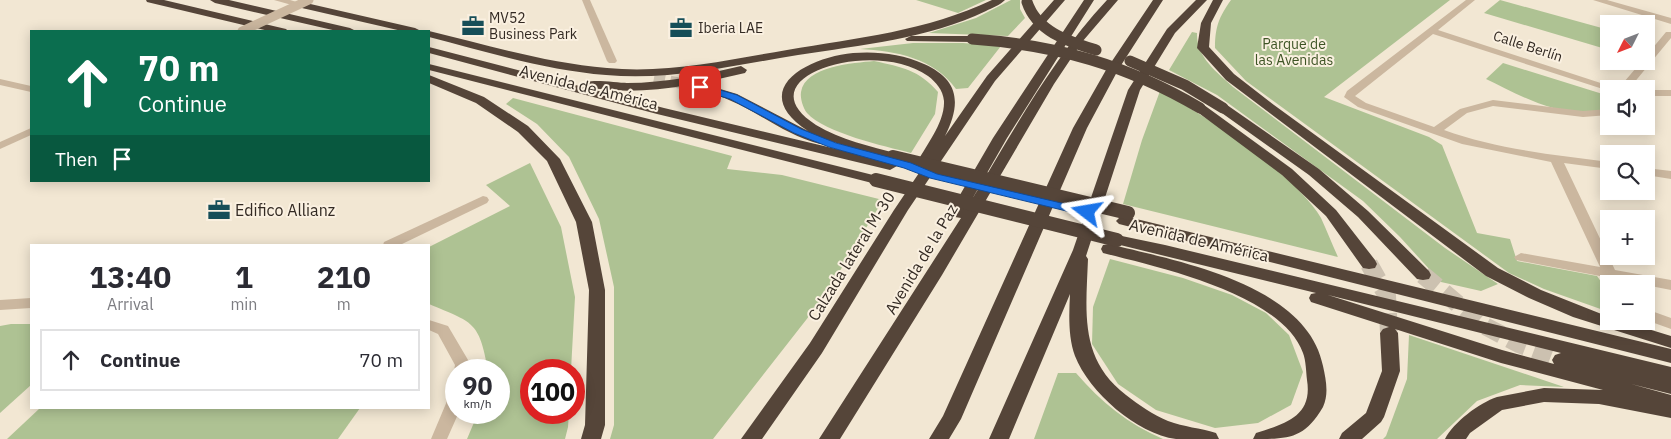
<!DOCTYPE html>
<meta charset="utf-8">
<style>
body{margin:0;font-family:"IBM Plex Sans",sans-serif;background:#f7f7f7;color:#2b2b33;height:100vh;display:flex;flex-direction:column;font-size:19px;white-space:nowrap}
*{box-sizing:border-box;margin:0}
p{font-size:16px;color:#7c7c81}
.icon{flex:none;width:28px;height:28px;fill:none;stroke:currentColor;stroke-width:2;stroke-linecap:round;stroke-linejoin:round}
.map{position:relative;flex:1;overflow:hidden}
.sheet{position:absolute;left:30px;top:244px;width:400px;height:165px;display:flex;flex-direction:column;background:#fff;border-radius:0px;box-shadow:0 2px 12px #0003}
.sheet>*{flex:none}
.top-card{position:absolute;left:30px;top:30px;width:400px;height:152px;border-radius:0px;box-shadow:0 2px 12px #0003;background:#0b6e4f;color:#fff;overflow:hidden}
.needle{width:32px;rotate:228deg}
.tools{position:absolute;left:1600px;top:15px;display:grid;gap:10px}
.tools a{display:grid;place-items:center;width:55px;height:55px;border-radius:0px;background:#fff;box-shadow:0 2px 12px #0003;font-size:25px}
.speed{position:absolute;left:445px;top:359px;display:flex;gap:10px;font-size:25px;font-weight:700;text-align:center}
.speed>*{display:grid;place-content:center;width:65px;height:65px;border-radius:50%;background:#fff;box-shadow:0 2px 12px #0003;line-height:1}
.speed small{font-size:12px;font-weight:400}
.speed .limit{border:8px solid #d22;background:#fff;color:#111}
.pin{position:absolute;display:grid;place-items:center;width:42px;height:42px;color:#fff;margin:-21px;border-radius:10px;box-shadow:0 2px 8px #0006}
.me{position:absolute;width:55px;margin:-28px;rotate:284deg;stroke-linejoin:round;filter:drop-shadow(0 0 4px #0008)}
.turn{display:flex;align-items:center;gap:18px;height:105px;padding:0 25px;font-size:22px}
.turn .icon{width:65px;height:65px;stroke-width:2.5}
.turn b{display:block;font-size:35px;line-height:42px}
.then{display:flex;align-items:center;height:48px;padding:0 25px;background:#0003;gap:10px;font-size:19px}
.eta{display:flex;justify-content:space-evenly;align-items:center;height:85px;text-align:center}
.eta b{font-size:30px;font-weight:800;line-height:35px}
ul{padding:0;list-style:none}
li{display:flex;align-items:center;gap:15px;height:62px;margin:0 10px 8px;padding:0 15px;border:2px solid #e1e1e2;border-radius:0px}
li div{flex:1}
li b{display:block;font-size:19px}
li em{font-style:normal}
.map>svg:first-child{display:block}
.green{fill:#aec293}
.lines{fill:none;stroke-linecap:round;stroke-linejoin:round}
.motorway-tunnel-far1{stroke:#ccc1b0;stroke-width:11;stroke-dasharray:11 5.5;stroke-linecap:butt}
.motorway-tunnel{stroke:#ccc1b0;stroke-width:18;stroke-dasharray:18 9;stroke-linecap:butt}
.minor{fill:#cbb79f;fill-rule:evenodd}
.tertiary{fill:#cbb79f;fill-rule:evenodd}
.motorway{fill:#554539;fill-rule:evenodd}
.tertiary-bridge{stroke:#cbb79f;stroke-width:9}
.motorway-bridge-far1{stroke:#554539;stroke-width:11}
.motorway-bridge{stroke:#554539;stroke-width:14}
.route{fill:#1a73e8;stroke:#114b97}
.labels{text-anchor:middle;dominant-baseline:central;stroke-width:4;stroke-linejoin:round;paint-order:stroke}
.far-poi-label{font-size:14px;fill:#332a23;stroke:#faf0e0;text-anchor:start}
.far-park-label{font-size:14px;fill:#3e5425;stroke:#faf0e0}
.far-street-label{font-size:14px;fill:#332a23;stroke:#faf0e0}
.street-label{font-size:16px;fill:#332a23;stroke:#faf0e0}
.poi-label{font-size:16px;fill:#332a23;stroke:#faf0e0;text-anchor:start}
</style>
<div class="map">
<svg width="1671" height="439" viewBox="0 0 1671 439">
<rect width="100%" height="100%" fill="#f2e7d3"/>
<g class="green">
<polygon points="916,0 986,0 958,13"/>
<polygon points="1011,0 1020,0 1020,9 1025,18 1008,36 929,33 976,18"/>
<path d="M1231 0H1450L1324 97 1429 137 1442 145 1477 233 1510 239 1517 261 1597 276 1609 293V312L1544 289 1509 273 1246 81 1215 48C1215 27 1219 17 1231 0Z"/>
<polygon points="1500,0 1609,30 1609,50 1484,13"/>
<path d="M1192 32 1197 33C1196 57 1217 72 1233 87L1445 248 1498 284 1481 291 1441 282 1400 237 1363 201 1217 95 1169 70Z"/>
<path d="M913 43H963L1001 46 968 88 956 89C934 58 896 51 860 49Z"/>
<path d="M874 61C902 67 919 70 938 92L935 114 911 153C884 146 825 133 807 113 803 108 800 98 801 92 805 66 854 63 874 61Z"/>
<path d="M1503 63 1609 96V108C1568 123 1521 96 1486 79Z"/>
<path d="M1160 91C1204 114 1297 176 1321 218 1327 231 1332 244 1338 257L1123 204 1142 140Z"/>
<polygon points="513,98 732,156 727,169 782,175 883,200 824,297 713,439 610,439 614,425 614,287 599,219 569,157 537,124 506,104"/>
<path d="M530 163 561 227 575 297 571 370H531V412L569 413 568 427 565 439H467L478 413 499 412V370H488C479 320 473 323 429 304V247L510 206 486 185Z"/>
<polygon points="1110,259 1183,278 1232,295 1266,313 1289,335 1303,372 1291,405 1258,423 1215,428 1156,410 1118,384 1092,344 1093,307"/>
<polygon points="11,324 31,324 31,385 0,413 0,326"/>
<polygon points="1409,335 1564,387 1520,385 1477,401 1437,439 1383,439 1386,436 1407,379"/>
<path d="M1058 373H1076C1101 402 1128 424 1163 439H1034Z"/>
<polygon points="40,408 360,408 338,439 7,439"/>
</g>
<g class="lines">
<polyline class="motorway-tunnel-far1" points="654,78 700,87"/>
<g class="motorway-tunnel">
<polyline points="1369,264 1387,296 1389,333"/>
<polyline points="1423,275 1483,325 1519,344 1561,360"/>
</g>
<g class="minor">
<polygon points="274,0 290,0 310,6 306,9"/>
<polygon points="582,0 590,0 617,61 615,63 609,63 607,61"/>
<path d="M1466 0H1475L1438 30 1619 89H1609V91L1433 34 1355 96 1366 103 1434 127 1460 109 1493 100 1583 111 1609 109V115L1583 117 1493 106 1467 113 1444 130C1496 149 1554 155 1609 162V169L1564 163 1615 270 1671 280V290L1620 280 1622 284 1609 285 1605 277 1516 260 1514 257 1521 253 1600 267 1551 162 1462 144 1358 107 1344 97 1347 91Z"/>
<polygon points="1666,32 1671,32 1671,38 1633,84 1635,89 1625,89 1623,84 1624,82 1642,61 1646,61 1646,56"/>
<polygon points="0,79 31,86 31,92 0,85"/>
<rect x="1646" y="90" width="25" height="6"/>
<polygon points="1646,168 1671,171 1671,179 1646,175"/>
<polygon points="483,196 487,197 489,200 487,203 400,245 383,245 384,242"/>
<polygon points="31,298 31,308 0,310 0,300"/>
<polygon points="1646,309 1671,318 1671,329 1646,320"/>
<polygon points="429,320 448,326 471,365 470,370 456,370 456,373 454,370 455,365 438,334 429,330"/>
<polygon points="456,392 456,412 459,412 447,439 431,439 450,394"/>
</g>
<g class="tertiary">
<polygon points="1593,0 1607,0 1671,18 1671,24"/>
<polygon points="31,128 31,135 0,149 0,142"/>
</g>
<g class="motorway">
<polygon points="146,0 164,0 286,29 288,31 269,31 147,2"/>
<polygon points="210,0 229,0 350,28 356,31 337,31 215,3"/>
<path d="M992 0H1005C1000 5 992 8 986 11 928 39 861 45 798 55 735 65 671 81 606 75 546 70 487 52 429 37V31H427H429C487 45 546 63 607 68 667 74 727 60 787 50 857 38 927 31 992 0Z"/>
<path d="M1054 0H1065L995 81 908 210 822 353 762 439H741L810 343 894 210 921 170 915 166C925 147 945 123 944 101 943 90 936 82 928 76 874 37 741 77 816 125 841 140 870 146 898 154L900 157 898 160 893 161 827 140 820 144C787 136 760 113 729 100 719 95 707 93 696 90L694 87 696 84 700 83 737 94 808 131C746 90 808 57 853 53 877 51 902 54 924 64 960 80 961 104 945 136L987 76Z"/>
<path d="M1084 0H1094L1007 138 971 201C1013 132 1051 60 1107 0H1118L1082 42 1054 84 942 275 840 439H819L961 218 955 217 953 214 957 200 993 138Z"/>
<polygon points="1153,0 1163,0 1118,70 1087,128 961,419 949,439 929,439 943,416 1073,128 1106,70"/>
<path d="M1196 0H1207L1175 33 1140 90 1086 256 1088 259C1086 312 1079 359 1126 395 1139 405 1153 415 1168 421 1184 427 1200 428 1216 433L1219 439C1205 439 1190 439 1176 439 1137 434 1089 392 1075 356 1068 337 1069 314 1070 294L1009 439H989L1073 250 1128 90 1167 29Z"/>
<polygon points="1213,0 1223,0 1211,23 1209,47 1234,74 1274,105 1498,268 1541,290 1609,317 1609,321 1622,321 1671,336 1671,348 1573,317 1529,298 1486,276 1226,80 1197,48 1201,23"/>
<polygon points="306,3 415,28 421,31 402,31 302,8 301,6 302,4"/>
<polygon points="911,36 972,36 978,39 972,42 907,41 905,39"/>
<polygon points="429,47 664,108 895,163 897,166 890,170 657,114 429,53"/>
<polygon points="429,64 881,177 883,180 881,183 876,184 429,70"/>
<path d="M741 66 747 70 745 73C698 84 648 95 600 89 593 88 586 89 582 84 588 78 617 83 627 83 665 83 703 75 741 66Z"/>
<polygon points="429,75 484,97 528,126 560,159 592,222 605,290 605,425 601,439 581,439 585,425 589,290 576,222 547,161 518,132 476,103 429,83"/>
<polygon points="1200,104 1204,105 1292,169 1336,210 1375,260 1377,264 1375,268 1369,269 1363,268 1326,216 1282,175 1196,111 1194,108"/>
<polygon points="1223,104 1227,105 1319,169 1368,211 1429,271 1431,275 1429,279 1423,280 1417,279 1358,217 1309,175 1219,111 1217,108"/>
<polygon points="1124,216 1671,349 1671,363 1119,224 1116,221 1119,218"/>
<path d="M1117 235 1165 245 1671 367V394L1631 384 1671 395V418L1599 404 1544 402 1502 410 1470 433 1466 439H1445C1454 422 1479 403 1497 397L1544 388 1603 390 1501 363 1395 329 1398 333 1400 371 1384 417 1381 422 1362 439H1339L1342 433 1366 413 1382 371 1380 333 1383 329 1389 327 1311 302 1309 298 1311 294 1316 293 1112 243 1109 240 1112 237ZM1328 295 1561 353 1555 355 1552 360 1554 364 1502 350Z"/>
<path d="M1109 244C1177 261 1307 284 1323 366 1326 380 1329 394 1323 407 1304 439 1289 439 1253 439L1256 433C1284 424 1313 417 1307 380 1306 371 1306 361 1303 353 1282 294 1158 267 1103 253L1101 249 1103 245Z"/>
</g>
<polyline class="tertiary-bridge" points="242,31 309,0"/>
<g class="motorway-bridge-far1">
<path d="M1027 2C1037 32 1068 41 1096 50"/>
<path d="M972 39C1057 45 1127 65 1200 108"/>
<polyline points="1130,61 1185,85 1223,108"/>
</g>
<g class="motorway-bridge">
<polyline points="893,157 1128,213"/>
<polyline points="876,180 1117,240"/>
</g>
</g>
<polygon class="route" points="700,84 737,95 801,129 836,143 911,163 937,174 1087,209 1092,212 1087,216 930,178 904,168 829,147 794,133 730,99 696,89 695,87"/>
<defs>
<symbol id="office-bare" viewBox="-9 -9 18 18"><path d="M-6-3h4V-5.5h4V-3h4V5H-6ZM-1-4.5V-3h2v-1.5ZM-6 0V1H6V0Z" fill="#164e58" stroke="#faf0e0" stroke-width="2.5" paint-order="stroke"/></symbol>
</defs>
<g fill-rule="evenodd">
<use href="#office-bare" x="457" y="10" width="32" height="32"/>
<use href="#office-bare" x="665" y="12" width="32" height="32"/>
<use href="#office-bare" x="203" y="194" width="32" height="32"/>
</g>
<g class="labels">
<g class="far-poi-label">
<text x="489" y="18">MV52<tspan x="489" dy="16">Business Park</tspan></text>
<text x="698" y="28">Iberia LAE</text>
</g>
<g class="far-park-label">
<text x="1294" y="44">Parque de<tspan x="1294" dy="16">las Avenidas</tspan></text>
</g>
<g class="far-street-label">
<text transform="translate(1528 46) rotate(18)">Calle Berlín</text>
</g>
<g class="street-label">
<text transform="translate(589 87) rotate(14)">Avenida de América</text>
<text transform="translate(1199 240) rotate(13)">Avenida de América</text>
<text transform="translate(851 256) rotate(-58)">Calzada lateral M-30</text>
<text transform="translate(921 259) rotate(-59)">Avenida de la Paz</text>
</g>
<g class="poi-label">
<text x="235" y="210">Edifico Allianz</text>
</g>
</g>
</svg>
<div class="tools">
<a><svg class="needle" viewBox="-14 -14 28 28"><path d="M0-13l5 13h-10z" fill="#e53935"/><path d="M0 13l5-13h-10z" fill="#7c7c81"/></svg></a>
<a><svg class="icon" aria-label="sound" viewBox="0 0 24 24"><path d="M4 9h4l5-4v14l-5-4H4zM17 9q2 3 0 6"/></svg></a>
<a><svg class="icon" aria-label="search" viewBox="0 0 24 24"><circle cx="10" cy="10" r="6"/><path d="M15 15l6 6"/></svg></a>
<a>+</a>
<a>−</a>
</div>
<div class="speed"><div>90<small>km/h</small></div><div class="limit">100</div></div>
<div class="pin" style="left:700px;top:87px;background:#d93025"><svg class="icon" aria-label="arrive" viewBox="0 0 24 24"><path d="M6 21V4h12l-3 4 3 4H6"/></svg></div>
<svg class="me" style="left:1087px;top:212px" viewBox="-20 -20 40 40"><path d="M0-17L14 15 0 8-14 15z" fill="#1a73e8" stroke="#fff" stroke-width="4"/></svg>
<div class="top-card">
<div class="turn"><svg class="icon" aria-label="ahead" viewBox="0 0 24 24"><path d="M12 20V5M6 11l6-6 6 6"/></svg><div><b>70 m</b>Continue</div></div>
<div class="then">Then<svg class="icon" aria-label="arrive" viewBox="0 0 24 24"><path d="M6 21V4h12l-3 4 3 4H6"/></svg></div>
</div>
<section class="sheet">
<div class="eta">
<div><b>13:40</b><p>Arrival</p></div>
<div><b>1</b><p>min</p></div>
<div><b>210</b><p>m</p></div>
</div>
<ul>
<li><svg class="icon" aria-label="ahead" viewBox="0 0 24 24"><path d="M12 20V5M6 11l6-6 6 6"/></svg><div><b>Continue</b></div><em>70 m</em></li>
</ul>
</section>
</div>
